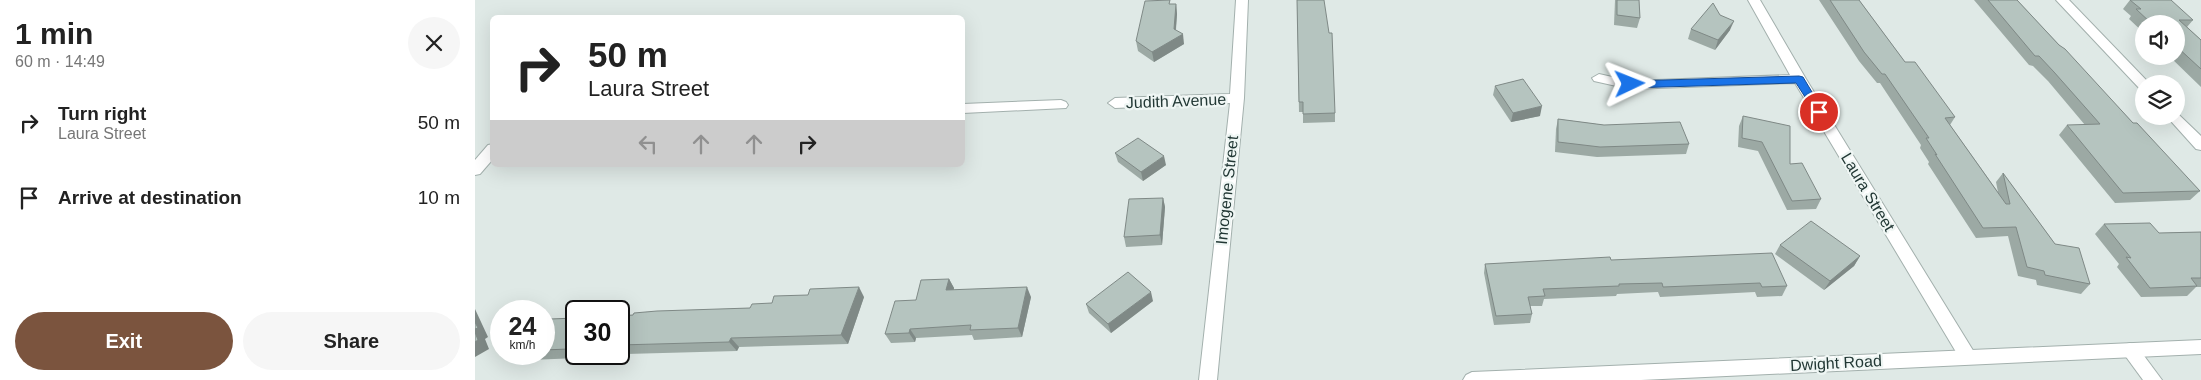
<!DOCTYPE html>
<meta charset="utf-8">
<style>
body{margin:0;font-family:Helvetica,sans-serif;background:#f6f6f6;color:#222;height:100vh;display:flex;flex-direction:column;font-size:19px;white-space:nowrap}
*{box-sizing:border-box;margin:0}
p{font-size:16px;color:#767676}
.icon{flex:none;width:28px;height:28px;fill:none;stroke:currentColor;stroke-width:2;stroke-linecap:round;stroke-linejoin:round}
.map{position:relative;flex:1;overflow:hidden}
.sheet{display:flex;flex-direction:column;background:#fff;width:475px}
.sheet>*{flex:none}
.top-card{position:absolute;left:15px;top:15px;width:475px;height:152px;border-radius:8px;box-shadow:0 5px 20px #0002;background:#fff;color:#222;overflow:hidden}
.controls{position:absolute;left:1660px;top:15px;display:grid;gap:10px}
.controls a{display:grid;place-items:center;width:50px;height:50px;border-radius:50%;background:#fff;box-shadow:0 5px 20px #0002;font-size:25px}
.speed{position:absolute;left:15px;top:300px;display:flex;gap:10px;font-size:25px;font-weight:700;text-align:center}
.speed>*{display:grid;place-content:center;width:65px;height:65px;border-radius:50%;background:#fff;box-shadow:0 5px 20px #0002;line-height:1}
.speed small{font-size:12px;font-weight:400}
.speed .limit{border:2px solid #111;border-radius:8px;background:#fff;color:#111}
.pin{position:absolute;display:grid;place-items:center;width:42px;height:42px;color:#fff;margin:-21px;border:2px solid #fff;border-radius:50%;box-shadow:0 1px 5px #0007}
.me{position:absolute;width:55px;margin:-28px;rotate:88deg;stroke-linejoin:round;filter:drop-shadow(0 0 4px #0008)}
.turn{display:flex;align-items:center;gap:18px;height:105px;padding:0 15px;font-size:22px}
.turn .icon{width:65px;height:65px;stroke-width:2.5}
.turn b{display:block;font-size:35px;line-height:42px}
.lanes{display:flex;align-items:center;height:48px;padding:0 15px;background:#0003;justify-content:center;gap:25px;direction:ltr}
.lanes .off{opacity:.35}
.round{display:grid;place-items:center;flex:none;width:52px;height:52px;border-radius:26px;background:#f6f6f6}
.summary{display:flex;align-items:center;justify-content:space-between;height:85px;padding:0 15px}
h1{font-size:30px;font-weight:800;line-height:38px}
.action{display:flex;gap:10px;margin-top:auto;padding:10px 15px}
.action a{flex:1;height:58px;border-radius:30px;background:#7b543e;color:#fff;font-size:20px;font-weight:800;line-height:58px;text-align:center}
.action a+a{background:#f6f6f6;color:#222}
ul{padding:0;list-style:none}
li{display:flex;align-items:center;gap:15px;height:75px;padding:0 15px}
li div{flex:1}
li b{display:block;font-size:19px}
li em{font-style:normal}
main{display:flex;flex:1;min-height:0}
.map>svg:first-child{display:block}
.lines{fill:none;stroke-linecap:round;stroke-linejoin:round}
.service-casing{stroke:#a3b0ad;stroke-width:2}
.minor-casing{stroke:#a3b0ad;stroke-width:2}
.tertiary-casing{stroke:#a3b0ad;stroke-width:2}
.service{fill:#fff;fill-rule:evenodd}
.minor{fill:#fff;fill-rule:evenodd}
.tertiary{fill:#fff;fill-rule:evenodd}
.wall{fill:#9ca9a4}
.shaded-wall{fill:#7f8986}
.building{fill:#b5c4bf;stroke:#7f8986}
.route{fill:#1a73e8;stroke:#114b97}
.labels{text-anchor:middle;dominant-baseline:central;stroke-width:4.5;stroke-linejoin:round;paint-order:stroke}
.street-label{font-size:16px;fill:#223835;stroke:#eff6f4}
</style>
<main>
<section class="sheet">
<div class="summary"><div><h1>1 min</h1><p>60 m · 14:49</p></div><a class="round"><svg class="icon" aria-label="close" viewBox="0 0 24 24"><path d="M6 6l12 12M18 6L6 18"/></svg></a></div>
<ul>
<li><svg class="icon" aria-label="right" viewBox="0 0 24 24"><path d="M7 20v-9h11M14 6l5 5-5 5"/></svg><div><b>Turn right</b><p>Laura Street</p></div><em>50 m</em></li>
<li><svg class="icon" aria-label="arrive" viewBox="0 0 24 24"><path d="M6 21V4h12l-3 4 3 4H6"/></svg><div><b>Arrive at destination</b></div><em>10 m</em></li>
</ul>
<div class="action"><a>Exit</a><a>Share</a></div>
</section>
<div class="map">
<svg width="1726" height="380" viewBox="0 0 1726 380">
<rect width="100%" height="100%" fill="#dfe9e6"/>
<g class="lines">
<defs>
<polygon id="service" points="1655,343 1661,345 1687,380 1668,380 1646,350 1649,345"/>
<g id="minor">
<polygon points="761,0 773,0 769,98 742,380 724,380 755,103 640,108 633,103 640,98 755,94"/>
<polygon points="1273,0 1285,0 1331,79 1499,352 1502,357 1499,362 1493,364 1487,362 1320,83 1155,89 1119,81 1117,78 1124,74 1155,81 1315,75"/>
<polygon points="1581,0 1594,0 1675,84 1669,84 1669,89 1664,88"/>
<polygon points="586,100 591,102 593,105 591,108 488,113 488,104"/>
<polygon points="1701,112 1726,136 1726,150 1721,149 1694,119 1692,116 1701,116"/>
<polygon points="18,144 18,159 5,174 0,175 0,160 13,145"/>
</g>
<polygon id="tertiary" points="1726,340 1726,354 1166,380 988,380 991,375 997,372"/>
</defs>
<use href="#service" class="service-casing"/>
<use href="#minor" class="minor-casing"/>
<use href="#tertiary" class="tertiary-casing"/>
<use href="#service" class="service"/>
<use href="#minor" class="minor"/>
<use href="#tertiary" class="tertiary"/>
</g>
<g class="wall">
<polygon points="822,0 860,113 860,122 828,123 828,112 824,112"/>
<polygon points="1140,0 1164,0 1165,18 1162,28 1139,25"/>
<polygon points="1344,0 1384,0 1430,62 1480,117 1475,125 1523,192 1521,182 1528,173 1580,244 1615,284 1606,294 1562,285 1561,280 1543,276 1533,236 1501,238 1453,164 1454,162 1445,148 1446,145 1405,83 1402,83 1384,61"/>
<polygon points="1499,0 1542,0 1658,123 1725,191 1715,200 1640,203 1584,135 1592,125 1610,125 1573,81 1558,66 1554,65"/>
<polygon points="1655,0 1718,20 1712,27 1726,40 1726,87 1694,56 1701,56 1701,24 1669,24 1669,33 1654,19 1656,16 1648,9"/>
<polygon points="696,4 701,4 702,14 701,30 709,44 679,62 663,51 661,41"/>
<polygon points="1245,15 1255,30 1240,50 1213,39 1216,29"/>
<polygon points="1020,86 1065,116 1036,122 1018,95"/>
<polygon points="1268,116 1315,164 1346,199 1341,209 1312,210 1283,151 1263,147 1264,126"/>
<polygon points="1083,119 1129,125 1214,144 1211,154 1122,157 1080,152 1081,129"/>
<polygon points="640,153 691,165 668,181 643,162"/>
<polygon points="688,198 690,207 687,245 651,247 649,237"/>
<polygon points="1629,224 1684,233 1726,232 1726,287 1721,287 1712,296 1666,297 1642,267 1644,264 1620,234"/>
<polygon points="1305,245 1385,256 1379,266 1349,290 1300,254"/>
<polygon points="1136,260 1312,286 1307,296 1282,297 1280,292 1185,297 1183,292 1142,294 1141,296 1069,299 1067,306 1055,306 1057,314 1055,323 1019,325 1009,273 1010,264"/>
<polygon points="474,279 479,288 479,290 556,297 547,337 499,340 497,335 441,338 440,342 416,343 410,334 441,300"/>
<polygon points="389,297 373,344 264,347 262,351 151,354 148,351 144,351 144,316 275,308 297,303"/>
<polygon points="678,301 636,333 614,313 611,304"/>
<polygon points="101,318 101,354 103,358 55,360 47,354 69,354 69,324"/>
</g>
<g class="shaded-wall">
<polygon points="701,4 702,14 700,38 699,29"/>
<polygon points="1259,21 1255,30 1240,50 1243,40"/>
<polygon points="708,34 709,44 679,62 677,52"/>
<polygon points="1067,106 1065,116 1036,122 1038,113"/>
<polygon points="689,156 691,165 668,181 666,172"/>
<polygon points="688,198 690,207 687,245 685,235"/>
<polygon points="1385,256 1379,266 1349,290 1355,281"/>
<polygon points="474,279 479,288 476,300 471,290"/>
<polygon points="384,287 389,297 373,344 366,335"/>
<polygon points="552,287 556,297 547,337 543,328"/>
<polygon points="676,292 678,301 636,333 633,324"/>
<polygon points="0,309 13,337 10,339 14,349 0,357"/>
<polygon points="435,329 441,338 440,342 434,333"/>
<polygon points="256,338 264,347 262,351 254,342"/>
<polygon points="96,344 101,349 101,354 105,354 103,358 93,349"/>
</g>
<g class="building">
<polygon points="695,0 694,4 701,4 699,29 708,34 677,52 661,41 670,1"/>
<polygon points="822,0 849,0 854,33 857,33 860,113 828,114 828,102 824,102"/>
<polygon points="1142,0 1164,0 1165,18 1142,15"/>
<polygon points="1355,0 1384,0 1430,62 1440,62 1480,117 1470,118 1531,204 1535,204 1528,173 1580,244 1604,248 1615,284 1570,275 1569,271 1552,267 1541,227 1508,228 1460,154 1462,155 1451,138 1454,138 1410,74 1407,74 1389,52"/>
<polygon points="1513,0 1542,0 1584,45 1590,49 1658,123 1662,123 1725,191 1648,193 1592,125 1625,124 1579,72 1564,56 1560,56"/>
<polygon points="1655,0 1696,0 1718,20 1704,20 1726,40 1726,69 1701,46 1701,24 1677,24 1661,9 1666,9"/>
<polygon points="1238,3 1245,15 1259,21 1243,40 1216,29"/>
<polygon points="1048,79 1067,106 1038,113 1020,86"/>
<polygon points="1268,116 1315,126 1315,164 1327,163 1346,199 1317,201 1287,142 1267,138"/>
<polygon points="1083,119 1129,125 1205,122 1214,144 1125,147 1083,142"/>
<polygon points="663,138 689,156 666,172 640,153"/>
<polygon points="688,198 685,235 649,237 654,199"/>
<polygon points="1336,221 1385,256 1355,281 1305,245"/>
<polygon points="1675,223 1684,233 1726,232 1726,278 1716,278 1722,286 1675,288 1651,257 1656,258 1629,224"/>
<polygon points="1297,253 1312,286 1287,287 1285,283 1188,287 1187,283 1144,284 1144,286 1068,289 1070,296 1053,297 1057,314 1021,316 1010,264 1135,257 1136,260"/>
<polygon points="653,272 676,292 633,324 611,304"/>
<polygon points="474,279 471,290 552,287 543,328 495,330 496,325 435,329 434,333 410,334 420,301 441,300 446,280"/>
<polygon points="384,287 366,335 256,338 254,342 144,345 144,316 158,315 159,313 182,311 275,308 277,304 297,303 299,296 333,295 335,289"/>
<polygon points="101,318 101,344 96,344 93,349 69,350 69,324 72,324 75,319"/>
<polygon points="0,322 3,328 0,329"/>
<polygon points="0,332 3,340 0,342"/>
</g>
<polygon class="route" points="1324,76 1328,77 1349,112 1348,114 1341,114 1321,83 1155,88 1150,84 1155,81"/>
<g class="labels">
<g class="street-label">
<text transform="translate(701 101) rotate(-2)">Judith Avenue</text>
<text transform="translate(752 190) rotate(-84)">Imogene Street</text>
<text transform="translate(1393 192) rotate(59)">Laura Street</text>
<text transform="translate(1361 363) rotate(-3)">Dwight Road</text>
</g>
</g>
</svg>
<div class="controls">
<a><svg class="icon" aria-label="sound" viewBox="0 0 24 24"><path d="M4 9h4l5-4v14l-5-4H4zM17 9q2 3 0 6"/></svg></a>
<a><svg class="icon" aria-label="layers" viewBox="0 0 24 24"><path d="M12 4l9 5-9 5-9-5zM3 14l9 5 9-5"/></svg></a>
</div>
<div class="speed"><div>24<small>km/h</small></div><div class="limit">30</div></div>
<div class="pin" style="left:1344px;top:112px;background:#d93025"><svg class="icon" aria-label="arrive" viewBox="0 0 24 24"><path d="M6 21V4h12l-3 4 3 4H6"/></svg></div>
<svg class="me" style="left:1155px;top:84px" viewBox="-20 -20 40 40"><path d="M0-17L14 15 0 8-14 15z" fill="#1a73e8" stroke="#fff" stroke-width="4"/></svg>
<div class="top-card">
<div class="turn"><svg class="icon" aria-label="right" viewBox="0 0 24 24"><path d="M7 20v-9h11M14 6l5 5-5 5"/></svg><div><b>50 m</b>Laura Street</div></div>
<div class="lanes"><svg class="icon off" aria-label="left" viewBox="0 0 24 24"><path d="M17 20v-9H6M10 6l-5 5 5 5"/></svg><svg class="icon off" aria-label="ahead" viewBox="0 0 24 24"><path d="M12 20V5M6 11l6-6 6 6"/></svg><svg class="icon off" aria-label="ahead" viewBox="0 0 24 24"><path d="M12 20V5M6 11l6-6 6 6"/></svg><svg class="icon" aria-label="right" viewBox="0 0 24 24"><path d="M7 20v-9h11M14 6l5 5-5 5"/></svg></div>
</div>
</div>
</main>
